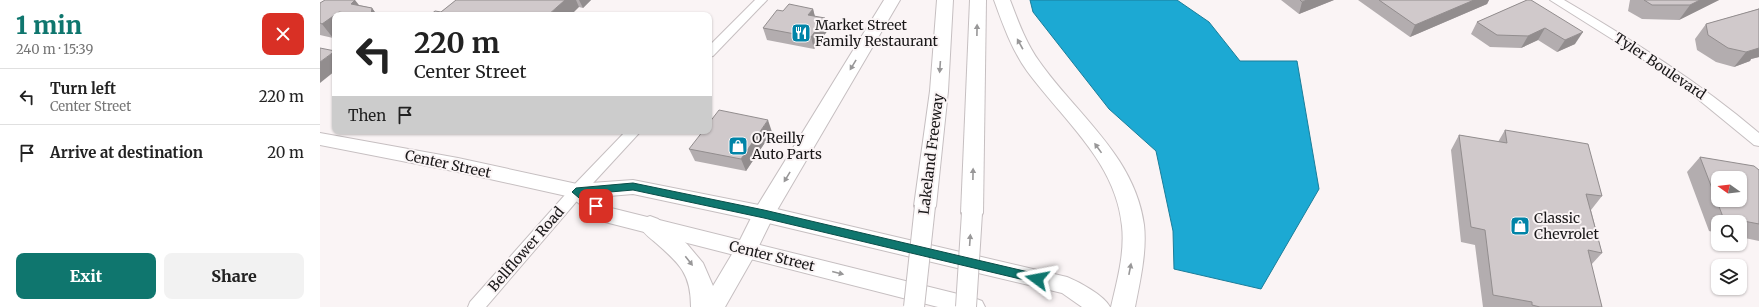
<!DOCTYPE html>
<meta charset="utf-8">
<style>
body{margin:0;font-family:Merriweather,serif;background:#f2f2f2;color:#222;height:100vh;display:flex;flex-direction:column;font-size:15px;white-space:nowrap}
*{box-sizing:border-box;margin:0}
p{font-size:13px;color:#767676}
.icon{flex:none;width:22px;height:22px;fill:none;stroke:currentColor;stroke-width:2;stroke-linecap:round;stroke-linejoin:round}
.map{position:relative;flex:1;overflow:hidden}
.drawer{display:flex;flex-direction:column;background:#fff;width:320px}
.drawer>*{flex:none}
.guide{position:absolute;left:12px;top:12px;width:380px;height:122px;border-radius:8px;box-shadow:0 1px 3px #0004;background:#fff;color:#222;overflow:hidden}
.needle{width:26px;rotate:284deg}
.tools{position:absolute;left:1391px;top:171px;display:grid;gap:8px}
.tools a{display:grid;place-items:center;width:36px;height:36px;border-radius:8px;background:#fff;box-shadow:0 1px 3px #0004;font-size:20px}
.pin{position:absolute;display:grid;place-items:center;width:34px;height:34px;color:#fff;margin:-17px;border-radius:8px;box-shadow:0 2px 6px #0006}
.me{position:absolute;width:44px;margin:-22px;rotate:283deg;stroke-linejoin:round;filter:drop-shadow(0 0 3px #0008)}
.turn{display:flex;align-items:center;gap:14px;height:84px;padding:0 16px;font-size:18px}
.turn .icon{width:52px;height:52px;stroke-width:2.5}
.turn b{display:block;font-size:28px;line-height:34px}
.then{display:flex;align-items:center;height:38px;padding:0 16px;background:#0003;gap:8px;font-size:15px}
.round{display:grid;place-items:center;flex:none;width:42px;height:42px;border-radius:8px;background:#f2f2f2}
.head{display:flex;align-items:center;justify-content:space-between;height:68px;padding:0 16px}
h1{font-size:24px;font-weight:800;line-height:30px;color:#0f766e}
.cta{display:flex;gap:8px;margin-top:auto;padding:8px 16px}
.cta a{flex:1;height:46px;border-radius:8px;background:#0f766e;color:#fff;font-size:16px;font-weight:800;line-height:46px;text-align:center}
.cta a+a{background:#f2f2f2;color:#222}
ul{padding:0;list-style:none}
li{display:flex;align-items:center;gap:12px;height:56px;padding:0 16px;border-top:1px solid #e0e0e0}
li div{flex:1}
li b{display:block;font-size:15px}
li em{font-style:normal}
main{display:flex;flex:1;min-height:0}
.map>svg:first-child{display:block}
.water{fill:#1ca9d3;stroke:#1b7e9b}
.lines{fill:none;stroke-linecap:round;stroke-linejoin:round}
.minor-casing{stroke:#c6bfc1;stroke-width:2}
.major-casing{stroke:#c6bfc1;stroke-width:2}
.highway-casing{stroke:#c6bfc1;stroke-width:2}
.minor{fill:#fff;fill-rule:evenodd}
.major{fill:#fff;fill-rule:evenodd}
.highway{fill:#fff;fill-rule:evenodd}
.highway-bridge-casing{stroke:#c6bfc1;stroke-width:22;stroke-linecap:butt}
.highway-bridge{stroke:#fff;stroke-width:20}
.wall{fill:#b3adaf}
.shaded-wall{fill:#928d8e}
.building{fill:#d0c9cb;stroke:#928d8e;fill-rule:evenodd}
.oneway{fill:#989798}
.route{fill:#0f766e;stroke:#0a4d48}
.labels{text-anchor:middle;dominant-baseline:central;stroke-width:4;stroke-linejoin:round;paint-order:stroke}
.poi-label{font-size:14px;fill:#1a1819;stroke:#faf4f5;text-anchor:start}
.street-label{font-size:14px;fill:#1a1819;stroke:#faf4f5}
</style>
<main>
<section class="drawer">
<div class="head"><div><h1>1 min</h1><p>240 m · 15:39</p></div><a class="round" style="background:#d93025;color:#fff"><svg class="icon" aria-label="close" viewBox="0 0 24 24"><path d="M6 6l12 12M18 6L6 18"/></svg></a></div>
<ul>
<li><svg class="icon" aria-label="left" viewBox="0 0 24 24"><path d="M17 20v-9H6M10 6l-5 5 5 5"/></svg><div><b>Turn left</b><p>Center Street</p></div><em>220 m</em></li>
<li><svg class="icon" aria-label="arrive" viewBox="0 0 24 24"><path d="M6 21V4h12l-3 4 3 4H6"/></svg><div><b>Arrive at destination</b></div><em>20 m</em></li>
</ul>
<div class="cta"><a>Exit</a><a>Share</a></div>
</section>
<div class="map">
<svg width="1439" height="307" viewBox="0 0 1439 307">
<rect width="100%" height="100%" fill="#faf4f5"/>
<polygon class="water" points="710,0 857,0 889,22 920,61 977,61 999,189 941,289 854,269 853,231 836,151 789,109 713,12"/>
<g class="lines">
<defs>
<g id="minor">
<polygon points="435,0 447,0 393,56 389,57 389,46"/>
<path d="M1230 0H1244C1312 40 1379 82 1439 133V146L1434 145 1362 86 1311 51Z"/>
<polygon points="306,131 321,131 262,195 166,307 148,307 150,302 252,187"/>
</g>
<path id="major" d="M0 133 138 158 257 184 313 180 444 206 747 277C759 282 784 295 790 307H762L742 293 444 222 313 194 277 197 291 208 654 298 662 301 665 307H618L285 222 278 219 251 197 138 172 0 145Z"/>
<g id="highway">
<path d="M564 0H580L453 217 434 256 405 307H371C371 274 360 264 336 243 330 238 323 233 319 225L322 219 330 216 338 219 367 244 383 263 393 286 418 244 436 208Z"/>
<polygon points="617,0 633,0 628,91 616,206 613,212 605,214 597,212 594,206 610,91"/>
<polygon points="650,0 666,0 663,213 660,219 652,221 644,219 641,213"/>
<path d="M674 0H690C698 21 706 43 719 61 756 114 815 156 824 225 827 252 820 281 815 307H791C797 281 805 253 802 226 796 162 743 120 707 71 692 50 683 25 674 0Z"/>
</g>
</defs>
<use href="#minor" class="minor-casing"/>
<use href="#major" class="major-casing"/>
<use href="#highway" class="highway-casing"/>
<use href="#minor" class="minor"/>
<use href="#major" class="major"/>
<use href="#highway" class="highway"/>
<defs>
<g id="highway-bridge">
<polyline points="594,307 605,206"/>
<polyline points="646,307 652,213"/>
</g>
</defs>
<use href="#highway-bridge" class="highway-bridge-casing"/>
<use href="#highway-bridge" class="highway-bridge"/>
</g>
<g class="wall">
<polygon points="136,0 271,0 263,8 259,7 121,12"/>
<polygon points="961,0 1014,0 979,14"/>
<polygon points="1038,0 1169,0 1167,4 1090,37"/>
<polygon points="1207,0 1255,44 1237,52 1218,40 1201,48 1170,47 1151,34 1157,22"/>
<polygon points="1310,0 1399,0 1359,20 1322,19 1308,11"/>
<polygon points="0,3 39,5 52,8 57,15 15,15 13,38 0,35"/>
<polygon points="1439,8 1439,57 1431,59 1430,61 1414,67 1396,62 1377,50 1375,39 1386,24 1438,9"/>
<polygon points="493,9 495,17 508,30 494,49 447,40 443,28 463,11"/>
<polygon points="1185,130 1282,196 1271,210 1282,253 1271,265 1282,307 1163,307 1155,245 1141,242 1131,150 1139,135 1178,142"/>
<polygon points="452,132 426,171 375,161 369,149"/>
<polygon points="1380,157 1439,170 1439,241 1420,237 1420,222 1398,222 1398,233 1389,231 1367,172"/>
</g>
<g class="shaded-wall">
<polygon points="35,0 46,14 31,4"/>
<polygon points="245,0 256,0 259,7 251,15 228,15"/>
<polygon points="259,0 271,0 263,8"/>
<polygon points="987,0 1014,0 979,14 982,2"/>
<polygon points="1154,0 1169,0 1167,4 1090,37 1095,25"/>
<polygon points="1380,0 1399,0 1359,20 1370,5"/>
<polygon points="52,8 57,15 51,15"/>
<polygon points="493,9 496,21 488,15"/>
<polygon points="19,12 21,15 15,15 15,36 13,38 2,24"/>
<polygon points="505,18 508,30 494,49 491,37"/>
<polygon points="1225,28 1218,40 1201,48 1208,36"/>
<polygon points="1263,32 1255,44 1237,52 1245,40"/>
<polygon points="1439,48 1439,57 1431,59 1430,61 1414,67 1426,52"/>
<polygon points="15,51 15,71 0,83 0,62"/>
<polygon points="448,120 452,132 426,171 421,159"/>
</g>
<g class="building">
<polygon points="5,0 35,0 31,4 52,8 51,15 37,15 19,12 2,24 0,23 0,3"/>
<polygon points="136,0 245,0 228,15 110,15 115,11 121,12"/>
<polygon points="980,0 987,0 982,2"/>
<polygon points="1059,0 1154,0 1095,25"/>
<polygon points="1207,0 1211,0 1263,32 1245,40 1225,28 1208,36 1177,35 1157,22"/>
<polygon points="1324,0 1380,0 1370,5 1332,5"/>
<polygon points="469,4 493,9 488,15 505,18 491,37 443,28 457,10 463,11"/>
<polygon points="1439,9 1439,48 1426,52 1408,48 1388,35 1386,24"/>
<polygon points="0,48 15,51 0,62"/>
<polygon points="399,110 448,120 421,159 369,149 383,131 389,131 389,123"/>
<polygon points="1185,130 1268,144 1282,196 1266,194 1282,253 1268,250 1282,307 1220,307 1212,305 1212,302 1173,295 1165,230 1151,227 1139,135 1187,143"/>
<path d="M1380 157 1434 166 1439 170V224L1403 217ZM1398 178H1420V200H1398Z"/>
</g>
<defs><path id="oneway-solid" d="M-6-.8H1V-3.2L6.5 0L1 3.2V.8H-6Z"/></defs>
<g class="oneway">
<use href="#oneway-solid" transform="translate(657 30) rotate(-89)"/>
<use href="#oneway-solid" transform="translate(700 44) rotate(-119)"/>
<use href="#oneway-solid" transform="translate(533 65) rotate(121)"/>
<use href="#oneway-solid" transform="translate(620 67) rotate(94)"/>
<use href="#oneway-solid" transform="translate(778 148) rotate(-126)"/>
<use href="#oneway-solid" transform="translate(653 174) rotate(-89)"/>
<use href="#oneway-solid" transform="translate(467 177) rotate(121)"/>
<use href="#oneway-solid" transform="translate(650 240) rotate(-86)"/>
<use href="#oneway-solid" transform="translate(369 261) rotate(52)"/>
<use href="#oneway-solid" transform="translate(810 269) rotate(-79)"/>
<use href="#oneway-solid" transform="translate(518 273) rotate(14)"/>
</g>
<polygon class="route" points="313,183 444,210 717,274 721,276 722,279 721,282 717,283 444,218 313,190 267,194 280,206 279,209 272,209 252,192 256,188"/>
<defs>
<symbol id="restaurant-square" viewBox="-11 -11 22 22"><rect x="-9" y="-9" width="18" height="18" rx="4" fill="#0084a7" stroke="#faf4f5"/><path d="M-5-6h1v4h1v-4h1v4h1v-4h1v5L-1.5 .5V6h-2V.5L-5-1ZM5-6V6H3V1.5H1.5Q1.5-4 5-6Z" fill="#fff"/></symbol>
<symbol id="shop-square" viewBox="-11 -11 22 22"><rect x="-9" y="-9" width="18" height="18" rx="4" fill="#0084a7" stroke="#faf4f5"/><path d="M-5-2.5h2.3a2.7 3.5 0 0 1 5.4 0H5L5.5 6h-11ZM-1.5-2.5h3a1.5 2.3 0 0 0-3 0Z" fill="#fff"/></symbol>
</defs>
<g fill-rule="evenodd">
<use href="#restaurant-square" x="470" y="22" width="22" height="22"/>
<use href="#shop-square" x="407" y="135" width="22" height="22"/>
<use href="#shop-square" x="1189" y="215" width="22" height="22"/>
</g>
<g class="labels">
<g class="poi-label">
<text x="495" y="25">Market Street<tspan x="495" dy="16">Family Restaurant</tspan></text>
<text x="432" y="138">O'Reilly<tspan x="432" dy="16">Auto Parts</tspan></text>
<text x="1214" y="218">Classic<tspan x="1214" dy="16">Chevrolet</tspan></text>
</g>
<g class="street-label">
<text transform="translate(1340 66) rotate(34)">Tyler Boulevard</text>
<text transform="translate(611 154) rotate(-83)">Lakeland Freeway</text>
<text transform="translate(128 164) rotate(12)">Center Street</text>
<text transform="translate(206 249) rotate(-49)">Bellflower Road</text>
<text transform="translate(452 256) rotate(14)">Center Street</text>
</g>
</g>
</svg>
<div class="tools">
<a><svg class="needle" viewBox="-14 -14 28 28"><path d="M0-13l5 13h-10z" fill="#e53935"/><path d="M0 13l5-13h-10z" fill="#767676"/></svg></a>
<a><svg class="icon" aria-label="search" viewBox="0 0 24 24"><circle cx="10" cy="10" r="6"/><path d="M15 15l6 6"/></svg></a>
<a><svg class="icon" aria-label="layers" viewBox="0 0 24 24"><path d="M12 4l9 5-9 5-9-5zM3 14l9 5 9-5"/></svg></a>
</div>
<div class="pin" style="left:276px;top:206px;background:#d93025"><svg class="icon" aria-label="arrive" viewBox="0 0 24 24"><path d="M6 21V4h12l-3 4 3 4H6"/></svg></div>
<svg class="me" style="left:717px;top:279px" viewBox="-20 -20 40 40"><path d="M0-17L14 15 0 8-14 15z" fill="#0f766e" stroke="#fff" stroke-width="4"/></svg>
<div class="guide">
<div class="turn"><svg class="icon" aria-label="left" viewBox="0 0 24 24"><path d="M17 20v-9H6M10 6l-5 5 5 5"/></svg><div><b>220 m</b>Center Street</div></div>
<div class="then">Then<svg class="icon" aria-label="arrive" viewBox="0 0 24 24"><path d="M6 21V4h12l-3 4 3 4H6"/></svg></div>
</div>
</div>
</main>
